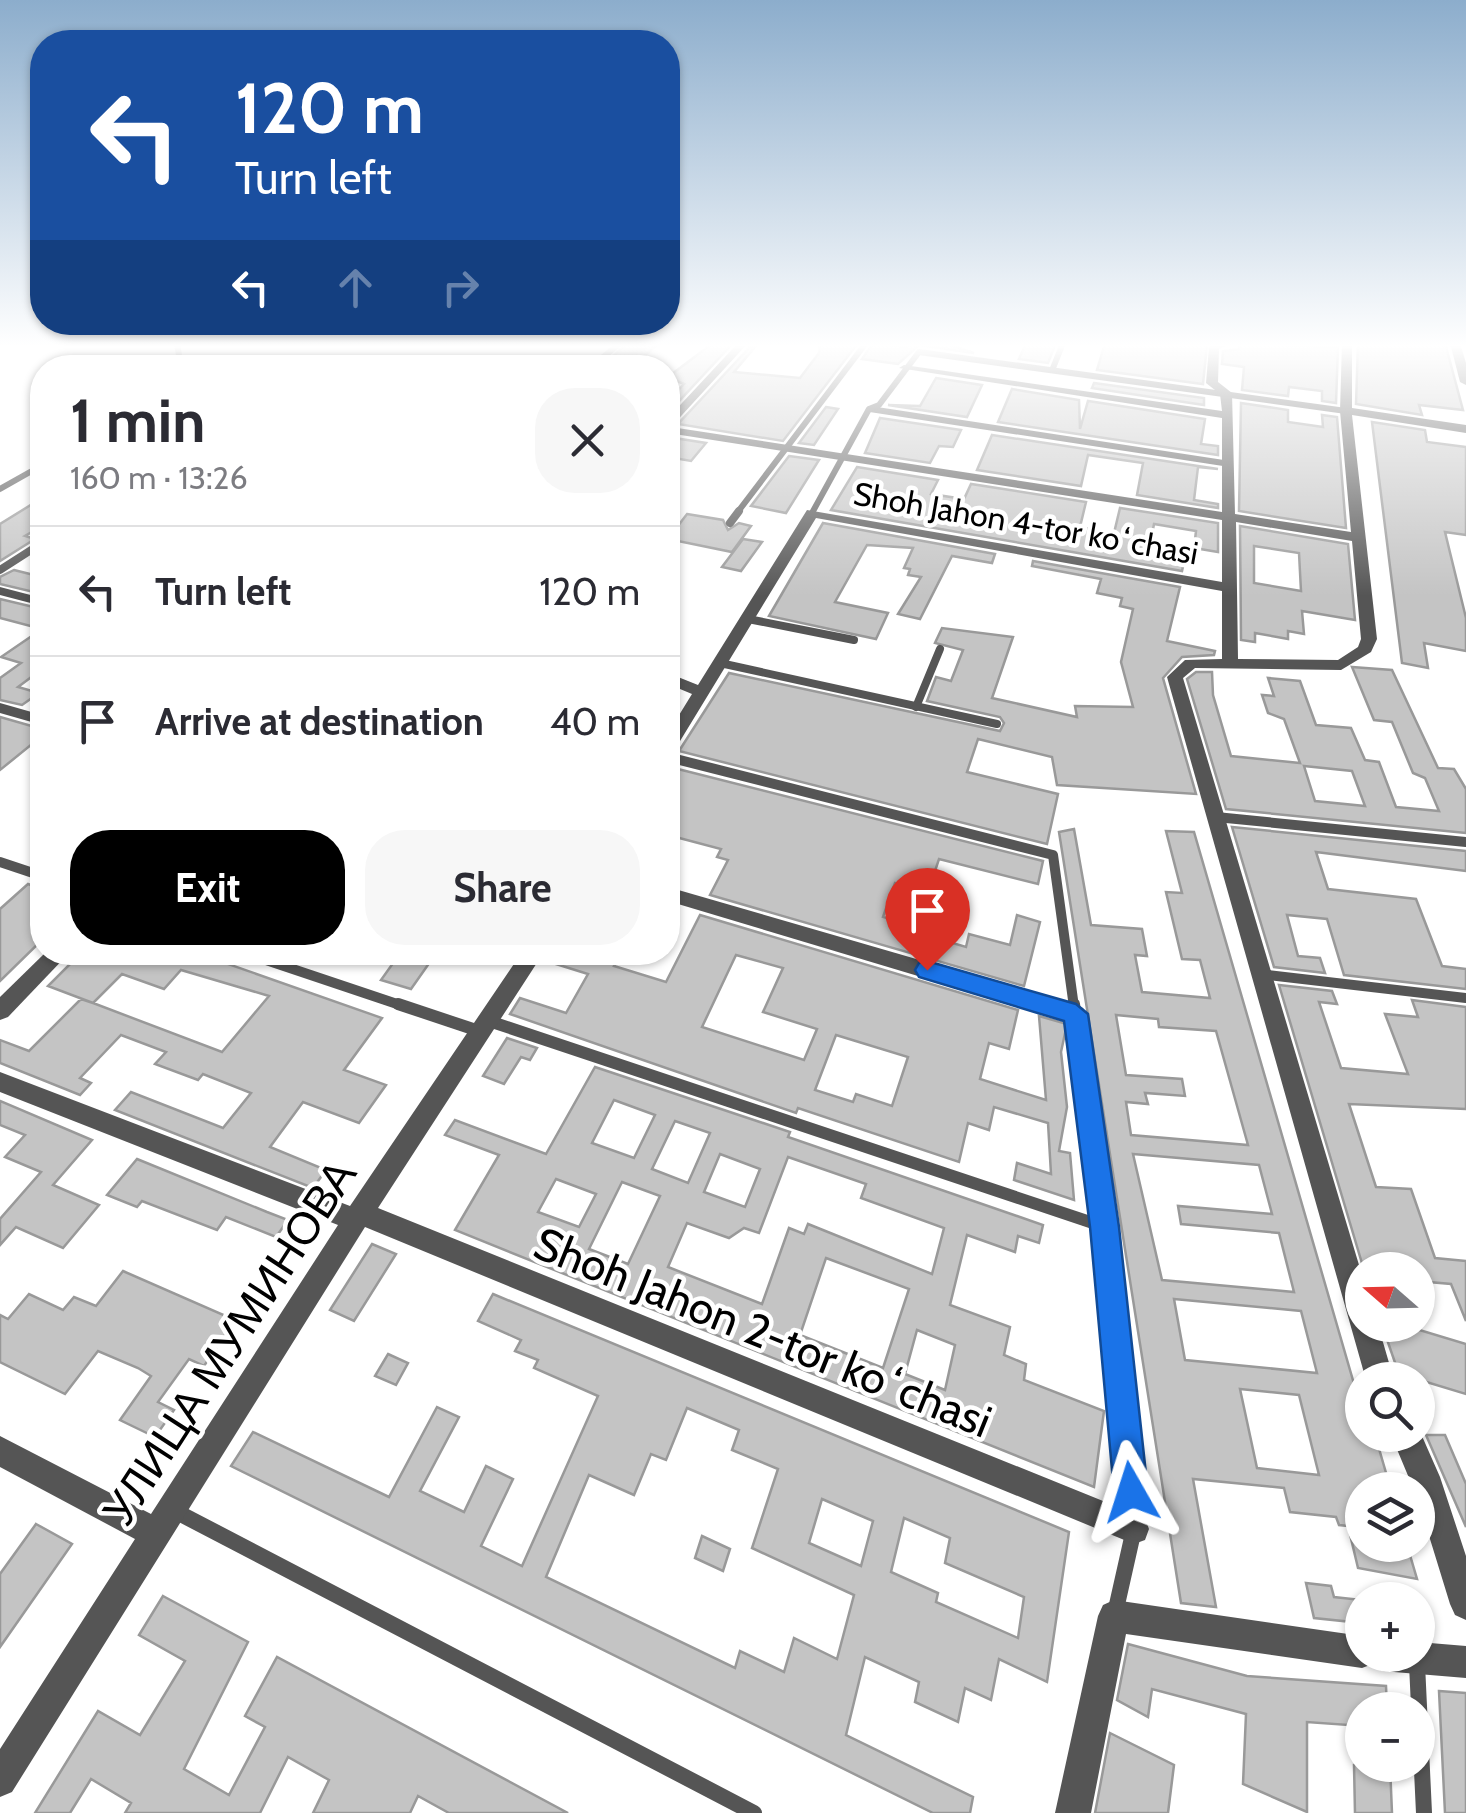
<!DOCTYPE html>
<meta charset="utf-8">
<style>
body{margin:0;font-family:Cabin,sans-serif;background:#f7f7f7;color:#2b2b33;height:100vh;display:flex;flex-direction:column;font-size:38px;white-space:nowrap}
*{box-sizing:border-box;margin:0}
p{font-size:32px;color:#7c7c81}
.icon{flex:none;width:55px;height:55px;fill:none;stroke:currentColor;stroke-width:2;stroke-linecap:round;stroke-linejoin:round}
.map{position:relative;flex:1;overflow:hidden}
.drawer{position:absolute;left:30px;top:355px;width:650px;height:610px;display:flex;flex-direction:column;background:#fff;border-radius:40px;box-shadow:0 2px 8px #0004}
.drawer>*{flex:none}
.top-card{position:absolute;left:30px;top:30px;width:650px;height:305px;border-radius:40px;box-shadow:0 2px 8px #0004;background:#1a4fa0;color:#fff;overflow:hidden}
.needle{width:65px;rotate:290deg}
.controls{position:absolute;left:1345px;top:1252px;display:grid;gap:20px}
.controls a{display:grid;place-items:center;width:90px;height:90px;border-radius:50%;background:#fff;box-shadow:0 2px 8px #0004;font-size:50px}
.pin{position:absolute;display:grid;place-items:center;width:85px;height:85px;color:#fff;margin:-102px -42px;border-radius:50% 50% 50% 0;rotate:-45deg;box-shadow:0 0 10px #0007}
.pin .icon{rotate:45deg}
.me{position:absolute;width:110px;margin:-55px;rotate:354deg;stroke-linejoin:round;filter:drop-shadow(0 0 8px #0008)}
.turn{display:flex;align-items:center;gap:35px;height:210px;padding:0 40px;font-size:45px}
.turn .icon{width:130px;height:130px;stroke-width:2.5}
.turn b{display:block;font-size:70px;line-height:85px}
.lanes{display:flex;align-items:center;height:95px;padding:0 40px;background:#0003;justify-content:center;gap:50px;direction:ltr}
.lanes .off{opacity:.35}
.round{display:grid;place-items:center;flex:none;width:105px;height:105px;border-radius:40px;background:#f7f7f7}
.headline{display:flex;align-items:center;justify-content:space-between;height:170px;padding:0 40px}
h1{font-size:60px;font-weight:800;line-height:75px}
.primary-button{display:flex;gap:20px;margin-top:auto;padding:20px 40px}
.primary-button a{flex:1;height:115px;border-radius:40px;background:#000;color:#fff;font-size:40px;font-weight:800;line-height:115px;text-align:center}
.primary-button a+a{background:#f7f7f7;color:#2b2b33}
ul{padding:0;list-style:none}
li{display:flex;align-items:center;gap:30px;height:130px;padding:0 40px;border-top:2px solid #e1e1e2}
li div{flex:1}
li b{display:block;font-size:38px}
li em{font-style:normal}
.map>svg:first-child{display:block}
.building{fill:#c4c4c4;stroke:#999;stroke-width:2.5;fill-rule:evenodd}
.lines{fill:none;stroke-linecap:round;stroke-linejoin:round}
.service-far4{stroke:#555;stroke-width:6}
.service-far3{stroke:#555;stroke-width:8}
.service-far2{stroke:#555;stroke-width:10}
.service-far1{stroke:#555;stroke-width:12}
.service{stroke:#555;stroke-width:16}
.minor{fill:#555;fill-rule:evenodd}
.route{fill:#1a73e8;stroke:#114b97;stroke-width:2.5}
.labels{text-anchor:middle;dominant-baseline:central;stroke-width:9;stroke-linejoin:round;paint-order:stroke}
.far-street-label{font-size:32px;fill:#000;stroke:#fff}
.near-street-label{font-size:45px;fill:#000;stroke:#fff}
</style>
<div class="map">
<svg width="1466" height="1813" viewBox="0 0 1466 1813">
<rect width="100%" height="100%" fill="#fff"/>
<g class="building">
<polygon points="627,343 659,343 631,368 601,368"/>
<polygon points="713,343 732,344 668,413 668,401 684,384 668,377"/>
<polygon points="820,343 858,343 783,441 678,424 750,347 755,347 734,372 800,378 819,353"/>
<polygon points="873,343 907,347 910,343 945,343 974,353 919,345 898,364 862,359"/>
<polygon points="1026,343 1056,343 1048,363 1019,359"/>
<polygon points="1105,343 1207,345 1203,384 1097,370"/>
<polygon points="1240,343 1338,347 1336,403 1322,401 1322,391 1289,387 1288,396 1242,390 1244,367 1222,364 1223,351 1239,349"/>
<polygon points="1358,343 1445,343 1463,410 1419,405 1422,415 1356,404"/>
<polygon points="936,378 982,385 967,417 888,405 920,406"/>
<polygon points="1094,383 1204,398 1204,405 1092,388"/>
<polygon points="1012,389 1079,400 1080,429 1088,401 1205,419 1201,444 1218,446 1218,455 998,422"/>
<polygon points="1241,403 1288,410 1288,422 1323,427 1322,415 1337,417 1346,528 1239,511"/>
<polygon points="826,407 838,409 814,445 799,443"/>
<polygon points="880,418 961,430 953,447 939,446 930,463 865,453"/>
<polygon points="1372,422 1425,430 1427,442 1466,447 1466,535 1445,532 1466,618 1466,651 1424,643 1428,668 1402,663"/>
<polygon points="992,435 1218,469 1198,467 1194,500 1218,504 1218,508 1137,495 1143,463 1088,455 1081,486 977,470"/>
<polygon points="668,437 706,443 691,461 668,457"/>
<polygon points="789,456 819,460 786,513 751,506"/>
<polygon points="857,467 938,480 931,494 964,499 971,484 1086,502 1080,527 1114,533 1120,508 1218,523 1218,552 1194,548 1196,531 1154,524 1148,556 1184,562 1182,571 831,510"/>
<polygon points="42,498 42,526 25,536 35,539 0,561 0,524"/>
<polygon points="687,514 723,520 728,530 739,523 751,526 732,552 668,539"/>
<polygon points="823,523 995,554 992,563 952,556 920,619 898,614 921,577 908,575 910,569 904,568 913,548 867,545 835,602 888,613 876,639 769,616"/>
<path d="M1240 526 1348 544 1355 620 1302 611 1304 634 1288 631V639L1255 633V642L1241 640ZM1254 546 1299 553 1301 591 1254 583Z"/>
<polygon points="743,539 762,542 741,571 722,567"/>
<polygon points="1033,561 1180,587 1167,641 1215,651 1214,655 1182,657 1163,678 1196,794 1057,785 1052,757 978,739 967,772 1058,794 1047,844 679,751 729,673 1000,731 1004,723 1000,717 927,701 936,677 951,681 963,650 935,643 942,628 1013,637 992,698 1077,717 1075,706 1133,707 1121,662 1133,609 1120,606 1122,598 1097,593 1101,579 1032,566"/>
<polygon points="14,570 42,577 42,594 0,584 0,577"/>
<polygon points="0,599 42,609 42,669 18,687 39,693 22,705 0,700 0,678 21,663 1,657 42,629 0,618"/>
<path d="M1352 667 1392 670 1438 768 1454 769 1466 789V833L1226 809 1187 679 1196 672H1212L1213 695 1231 756 1300 763 1284 719 1268 713 1262 695 1274 696 1268 678 1300 681 1316 725 1351 728 1365 760 1379 762 1396 807 1439 811 1425 778 1413 773 1392 722 1374 720ZM1304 766 1352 771 1365 806 1315 801Z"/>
<polygon points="0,717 42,729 42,736 0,770"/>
<polygon points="670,767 1043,861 1038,884 939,859 928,892 895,883 883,917 934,931 932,937 966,947 969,934 1010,945 1017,915 1040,922 1024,986 710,895 728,860 717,857 721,849 668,835"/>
<polygon points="1232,827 1466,851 1466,871 1316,852 1328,889 1416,899 1442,966 1466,969 1466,989 1344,975 1327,919 1287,915 1298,956 1320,958 1325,973 1274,967"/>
<path d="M1074 829 1091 925 1142 929 1147 956 1135 955 1142 992 1210 998 1200 960 1182 959 1166 892 1182 893 1166 831 1194 832 1359 1401H1362V1435H1375L1391 1490H1362V1545H1407L1417 1579 1358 1568 1348 1526 1339 1525 1336 1517 1290 1512 1284 1488 1193 1479 1216 1607 1181 1603 1059 832ZM1116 1015 1158 1019 1159 1027 1216 1031 1248 1145 1131 1135 1126 1102 1148 1104 1145 1093 1185 1096 1182 1079 1126 1075ZM1133 1154 1259 1165 1272 1214 1178 1206 1181 1224 1279 1233 1294 1292 1162 1280ZM1174 1299 1301 1311 1317 1373 1185 1360ZM1240 1389 1299 1395 1319 1475 1257 1468Z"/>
<polygon points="28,884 42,889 42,940 0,981 0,909"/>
<path d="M700 915 1018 1010 1009 1049 989 1043 980 1079 1046 1100 1039 1016 1067 1024 1061 1052 1067 1107 1059 1151 1070 1153 1074 1200 1014 1180 1017 1163 1051 1174 1048 1123 994 1107 989 1130 968 1123 959 1162 798 1108 796 1113 510 1014 520 998 566 1013 588 974 543 960 547 952H622L614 966 666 982ZM736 955 783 968 763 1012 817 1029 804 1060 702 1027ZM836 1035 908 1057 892 1106 856 1094 853 1102 815 1090Z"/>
<path d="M82 952H194L382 1018 344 1070 386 1085 359 1123 303 1102 270 1147 326 1170 313 1188 115 1110 131 1092 223 1128 251 1093 203 1074 198 1080 155 1064 166 1052 121 1035 80 1078 91 1083 80 1095 0 1063V1040L29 1051 81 999 93 1003 48 986ZM181 970 269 996 222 1052 93 1003 122 974 164 989Z"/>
<polygon points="401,952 437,952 411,989 381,980"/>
<polygon points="1279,985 1332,991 1337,1004 1319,1002 1341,1068 1408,1074 1385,1014 1418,1017 1412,1000 1466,1007 1466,1109 1349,1104 1376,1187 1411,1189 1435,1258 1466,1261 1466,1321 1451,1284 1418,1281 1418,1270 1364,1270"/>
<polygon points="507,1038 537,1048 530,1060 521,1057 504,1084 483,1076"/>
<path d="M595 1067 790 1132 788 1137 1043 1225 1039 1243 1018 1236 1015 1252 967 1235 950 1305 1010 1327 1004 1355 1026 1364 1024 1380 1104 1411 1094 1487 455 1230 499 1155 445 1135 455 1120 546 1154ZM614 1100 655 1115 634 1158 592 1143ZM675 1121 710 1133 688 1183 652 1169ZM720 1154 760 1169 745 1207 704 1192ZM788 1157 866 1184 861 1198 944 1228 932 1274 808 1224 804 1234 789 1228 762 1304 668 1267 687 1223 729 1238 744 1228 759 1233ZM556 1179 596 1194 579 1227 538 1212ZM622 1182 660 1196 628 1264 589 1249ZM826 1258 909 1289 883 1368 800 1335ZM917 1330 955 1345 945 1390 905 1374Z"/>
<polygon points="0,1101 92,1140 53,1185 99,1205 63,1248 16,1227 0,1245 0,1219 41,1172 5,1157 25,1135 0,1125"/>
<polygon points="137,1159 267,1212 288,1220 276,1237 226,1217 217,1230 142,1201 137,1207 107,1195"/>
<polygon points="372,1244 396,1254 354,1321 330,1310"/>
<polygon points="123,1271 235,1320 204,1366 189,1359 158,1402 174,1410 155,1437 120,1420 151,1376 138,1368 98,1351 65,1394 0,1362 0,1315 8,1319 29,1294 63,1310 74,1297 96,1306"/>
<path d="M493 1294 1069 1532 1047 1682 999 1659 991 1700 965 1688 958 1722 915 1702 919 1682 865 1657 846 1735 973 1797 970 1813H933L231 1466 253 1432 389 1497 437 1407 459 1417 420 1491 464 1512 486 1466 513 1479 481 1546 522 1566 598 1396 534 1368 538 1360 515 1351 521 1340 478 1321ZM687 1408 739 1430 732 1450 778 1469 752 1548 854 1595 837 1659 794 1638 784 1672 740 1651 735 1668 546 1577 589 1475 634 1495 651 1454 666 1460ZM822 1499 873 1521 861 1566 809 1543ZM904 1518 950 1538 945 1563 1024 1597 1018 1638 936 1602 938 1593 891 1572Z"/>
<polygon points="1382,1325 1403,1325 1466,1344 1466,1394 1420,1380 1401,1380"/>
<polygon points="388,1354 408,1363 396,1385 375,1376"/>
<polygon points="1426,1435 1445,1435 1466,1484 1466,1527"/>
<polygon points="36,1524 72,1544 0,1647 0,1574"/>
<polygon points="702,1536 730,1549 723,1571 695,1558"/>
<polygon points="1306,1583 1331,1586 1334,1597 1362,1600 1362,1623 1314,1618"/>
<polygon points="163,1596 248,1642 184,1769 229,1795 265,1727 245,1716 277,1657 568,1813 449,1813 418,1796 410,1813 313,1813 329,1780 288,1757 260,1813 125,1813 131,1803 91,1779 70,1813 35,1813 98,1711 140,1735 185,1661 139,1635"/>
<polygon points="1128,1644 1247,1676 1386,1686 1387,1710 1362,1710 1362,1726 1307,1722 1307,1812 1243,1784 1246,1714 1152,1689 1148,1717 1117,1700"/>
<polygon points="1439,1691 1466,1693 1466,1813 1445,1813"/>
<polygon points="1110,1733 1174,1765 1168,1813 1095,1813"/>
<polygon points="1354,1765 1390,1765 1392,1813 1355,1813"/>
</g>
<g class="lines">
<g class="service-far4">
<polyline points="177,343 181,368"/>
<polyline points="590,368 620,343"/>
<polyline points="1053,368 1063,343"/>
<polyline points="870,409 1230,464"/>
<polyline points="0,489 30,472"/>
<polyline points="737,513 866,343"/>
<polyline points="812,513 869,409 879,405 919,352 1346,411"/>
</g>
<g class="service-far3">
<polyline points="730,523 739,511"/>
<polyline points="0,570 42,543"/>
<polyline points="748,619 854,640"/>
<polyline points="720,663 997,724"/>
<polyline points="916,707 940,649"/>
</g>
<g class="service-far2">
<polyline points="668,757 1053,855 1074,1007"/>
<polyline points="1216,817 1466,842"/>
<polyline points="0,862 42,876"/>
<polyline points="242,952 406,1007"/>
<polyline points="1260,974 1466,998"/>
</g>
<g class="service-far1">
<polyline points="398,1004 482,1032"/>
<polyline points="1074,1004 1105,1227 1118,1361"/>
<polyline points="489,1021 1105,1227"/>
</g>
<g class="service">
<polyline points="173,1510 754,1813"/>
<polyline points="1116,1609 1134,1529 1118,1358"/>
<polyline points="1417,1664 1424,1813"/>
</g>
<g class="minor">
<path d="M738 343H748L671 427 1222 512V418L899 368 904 365 1222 411 1220 394 1206 383 1209 347 1217 343H1232L1219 349 1218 382 1232 393 1235 514 1351 532 1340 411 1342 343H1352V408L1466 425V433L1352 415 1377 639 1371 652 1341 670 1195 668 1183 678 1362 1275V1325H1378L1394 1380H1366L1167 677 1185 660 1222 659V591L816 518 677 746 668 751V733L692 694 668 684V673L698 685 807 510 1222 582V520L668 433V418ZM1236 522 1352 541 1361 639 1358 647 1338 660 1238 659Z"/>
<polygon points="1450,343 1460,343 1466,363 1466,385 1460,382"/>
<polygon points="0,587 42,598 42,606 0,595"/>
<polygon points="0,703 42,715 42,725 0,713"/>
<polygon points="668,887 1075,1005 1083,1008 1086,1014 1083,1020 1075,1023 668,901"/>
<polygon points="46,952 70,952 8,1017 0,1020 0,997"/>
<polygon points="522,952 544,952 378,1208 1145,1518 1149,1529 1145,1540 1134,1544 365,1227 12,1792 0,1797 0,1749 135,1539 0,1467 0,1436 151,1514 338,1225 0,1092 0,1072 350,1206"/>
<polygon points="1418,1427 1440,1477 1466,1556 1466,1620 1455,1615 1450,1604 1418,1500 1418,1490 1414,1490 1391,1435 1418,1435"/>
<polygon points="1114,1600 1362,1636 1362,1655 1418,1655 1418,1642 1466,1646 1466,1678 1382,1671 1370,1665 1362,1668 1126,1634 1091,1813 1055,1813 1098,1616 1103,1605"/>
</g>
</g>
<linearGradient id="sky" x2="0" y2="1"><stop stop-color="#8cadcc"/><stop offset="0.58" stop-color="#fff"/><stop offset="1" stop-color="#fff" stop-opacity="0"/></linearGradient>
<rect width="1466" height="596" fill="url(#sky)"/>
<polygon class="route" points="927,961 1076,1004 1088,1014 1119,1227 1148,1492 1143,1504 1131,1509 1119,1504 1114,1492 1090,1227 1064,1021 919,977 915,970 919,963"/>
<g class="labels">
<g class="far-street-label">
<text transform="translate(1026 523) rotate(10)">Shoh Jahon 4-tor koʻchasi</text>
</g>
<g class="near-street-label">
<text transform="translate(763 1332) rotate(22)">Shoh Jahon 2-tor koʻchasi</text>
<text transform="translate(229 1342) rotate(-57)">УЛИЦА МУМИНОВА</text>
</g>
</g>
</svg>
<div class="controls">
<a><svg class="needle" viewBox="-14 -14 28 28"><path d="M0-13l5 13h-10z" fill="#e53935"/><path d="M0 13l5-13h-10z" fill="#7c7c81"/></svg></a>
<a><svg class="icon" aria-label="search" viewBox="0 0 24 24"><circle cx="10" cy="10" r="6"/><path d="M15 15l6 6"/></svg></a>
<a><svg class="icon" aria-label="layers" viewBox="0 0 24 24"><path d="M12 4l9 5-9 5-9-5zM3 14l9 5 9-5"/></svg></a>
<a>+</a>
<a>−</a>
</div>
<div class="pin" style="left:927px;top:970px;background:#d93025"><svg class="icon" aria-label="arrive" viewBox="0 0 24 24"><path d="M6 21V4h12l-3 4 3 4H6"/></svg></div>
<svg class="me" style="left:1131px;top:1492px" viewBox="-20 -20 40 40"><path d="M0-17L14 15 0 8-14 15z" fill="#1a73e8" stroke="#fff" stroke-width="4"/></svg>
<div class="top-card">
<div class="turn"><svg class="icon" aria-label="left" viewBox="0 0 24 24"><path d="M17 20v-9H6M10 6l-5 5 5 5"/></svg><div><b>120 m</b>Turn left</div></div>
<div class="lanes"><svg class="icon" aria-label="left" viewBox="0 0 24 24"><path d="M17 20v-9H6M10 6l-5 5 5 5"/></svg><svg class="icon off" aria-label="ahead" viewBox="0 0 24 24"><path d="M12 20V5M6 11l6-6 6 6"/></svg><svg class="icon off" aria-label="right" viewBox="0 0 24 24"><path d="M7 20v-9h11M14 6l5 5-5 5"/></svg></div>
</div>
<section class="drawer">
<div class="headline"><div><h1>1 min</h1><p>160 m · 13:26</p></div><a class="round"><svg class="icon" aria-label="close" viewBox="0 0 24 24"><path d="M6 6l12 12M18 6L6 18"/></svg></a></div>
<ul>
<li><svg class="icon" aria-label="left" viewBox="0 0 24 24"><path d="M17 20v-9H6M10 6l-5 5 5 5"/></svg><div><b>Turn left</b></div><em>120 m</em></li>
<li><svg class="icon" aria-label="arrive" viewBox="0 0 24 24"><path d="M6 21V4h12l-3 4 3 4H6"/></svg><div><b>Arrive at destination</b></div><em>40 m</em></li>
</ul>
<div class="primary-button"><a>Exit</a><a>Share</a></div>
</section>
</div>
